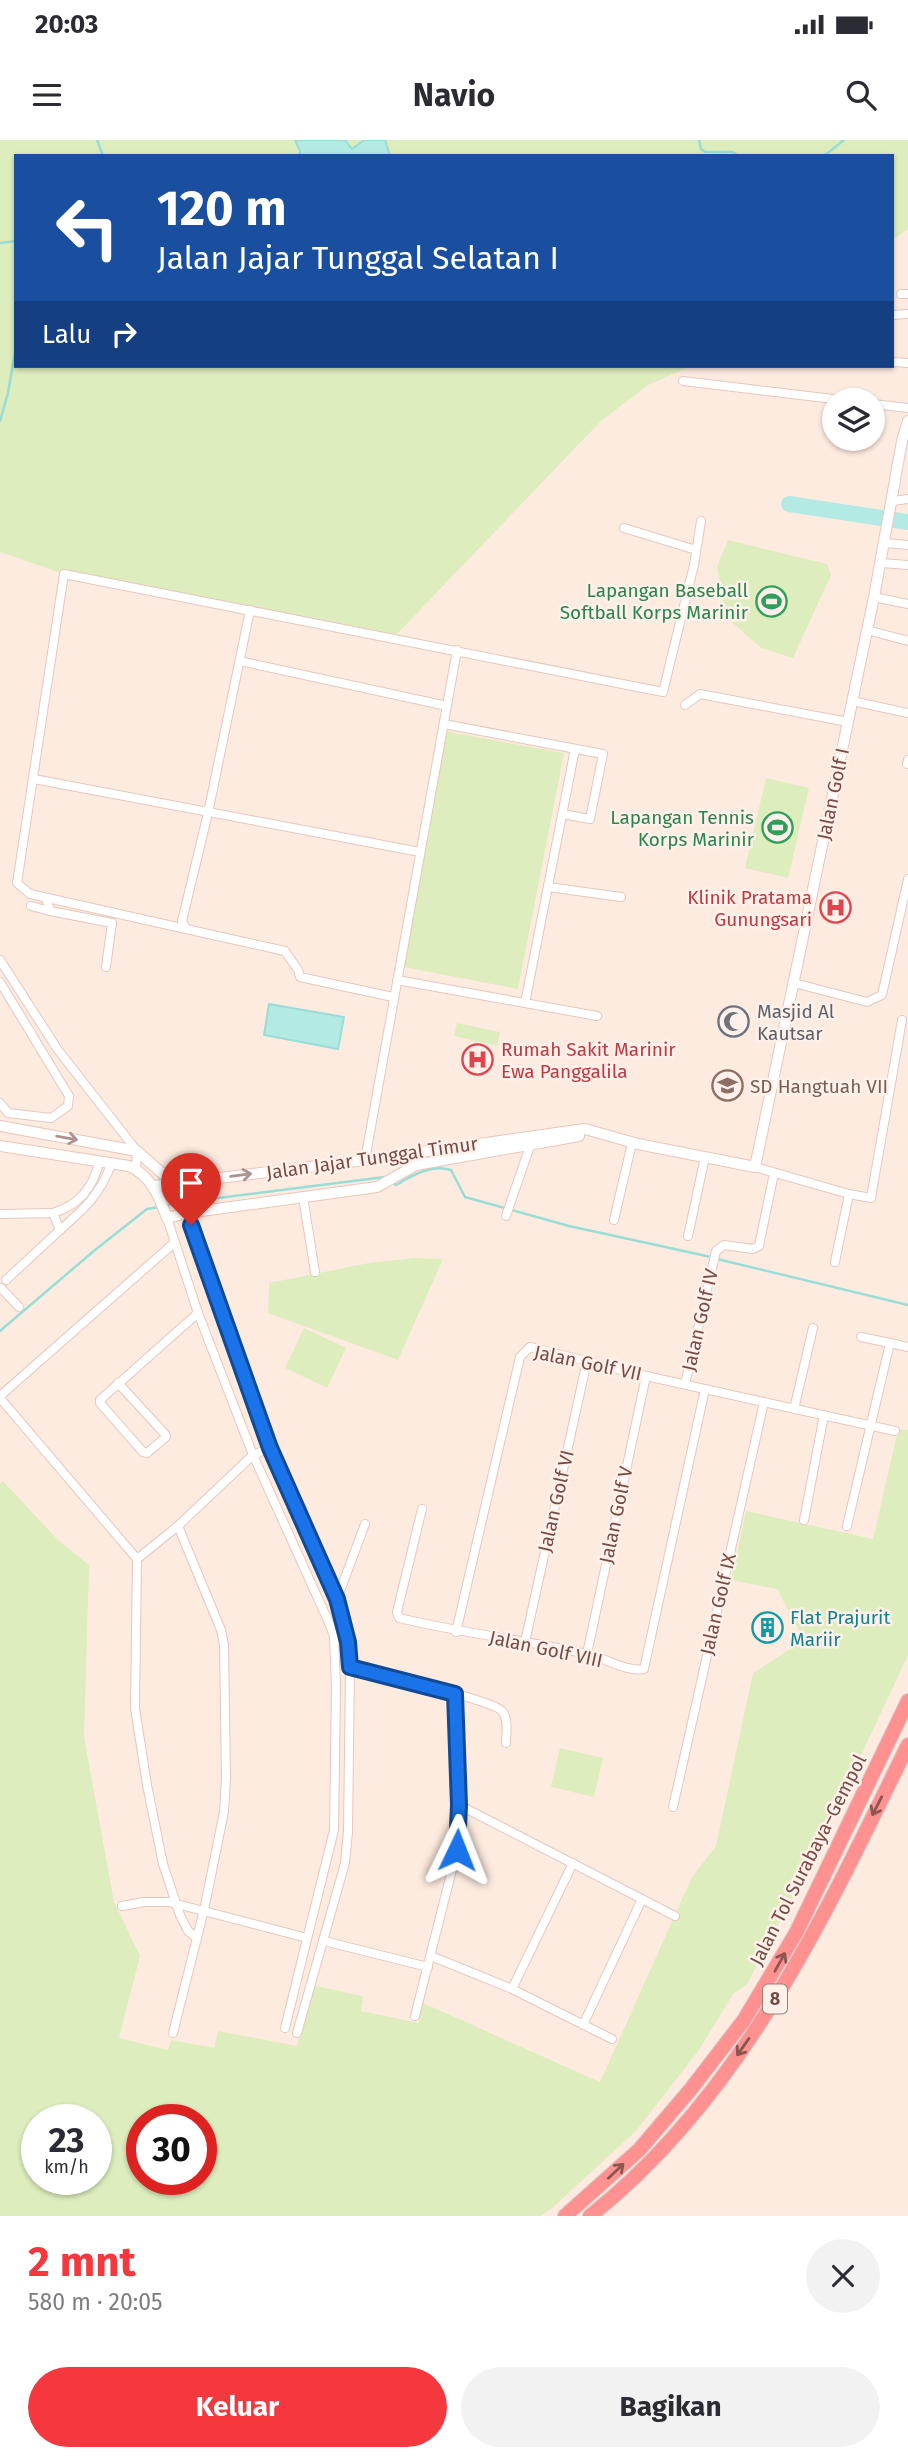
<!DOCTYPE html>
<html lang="id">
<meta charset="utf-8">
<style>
body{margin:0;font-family:"Fira Sans",sans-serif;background:#f2f2f3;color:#2b2b33;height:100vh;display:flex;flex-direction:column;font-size:26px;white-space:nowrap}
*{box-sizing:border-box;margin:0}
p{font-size:23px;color:#7c7c81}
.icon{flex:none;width:38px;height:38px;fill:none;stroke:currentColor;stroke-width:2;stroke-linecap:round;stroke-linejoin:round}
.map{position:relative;height:2076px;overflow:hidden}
.side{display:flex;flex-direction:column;background:#fff;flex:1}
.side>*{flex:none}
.guide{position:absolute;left:14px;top:14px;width:880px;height:214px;border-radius:0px;box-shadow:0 2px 5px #0004;background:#1a4fa0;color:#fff;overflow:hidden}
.tools{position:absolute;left:822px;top:248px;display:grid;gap:14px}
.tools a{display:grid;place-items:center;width:63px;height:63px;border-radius:50%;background:#fff;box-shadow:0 2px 5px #0004;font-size:35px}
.speed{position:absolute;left:21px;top:1964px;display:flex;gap:14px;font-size:35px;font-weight:700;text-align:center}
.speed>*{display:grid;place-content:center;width:91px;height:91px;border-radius:50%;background:#fff;box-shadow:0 2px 5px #0004;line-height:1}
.speed small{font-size:18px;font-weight:400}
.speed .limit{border:10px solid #d22;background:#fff;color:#111}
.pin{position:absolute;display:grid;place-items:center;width:60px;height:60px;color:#fff;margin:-72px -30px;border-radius:50% 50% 50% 0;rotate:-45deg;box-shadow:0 0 7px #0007}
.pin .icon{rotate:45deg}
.me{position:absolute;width:77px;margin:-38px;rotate:2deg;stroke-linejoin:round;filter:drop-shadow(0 0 5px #0008)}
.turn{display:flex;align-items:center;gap:24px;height:147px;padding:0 28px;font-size:32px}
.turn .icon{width:91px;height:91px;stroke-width:2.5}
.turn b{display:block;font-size:49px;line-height:60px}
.then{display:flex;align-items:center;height:66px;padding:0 28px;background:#0003;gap:14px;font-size:26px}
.round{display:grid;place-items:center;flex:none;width:74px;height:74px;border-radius:37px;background:#f2f2f3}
.summary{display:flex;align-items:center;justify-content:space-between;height:119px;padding:0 28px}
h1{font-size:42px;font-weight:700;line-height:52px;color:#f5383d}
.primary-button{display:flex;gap:14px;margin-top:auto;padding:14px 28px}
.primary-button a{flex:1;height:80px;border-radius:42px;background:#f5383d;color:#fff;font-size:28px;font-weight:700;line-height:80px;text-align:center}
.primary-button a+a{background:#f2f2f3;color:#2b2b33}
.status{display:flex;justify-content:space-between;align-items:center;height:49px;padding:0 35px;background:#fff;direction:ltr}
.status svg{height:19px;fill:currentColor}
header{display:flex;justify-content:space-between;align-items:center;height:91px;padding:0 28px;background:#fff;font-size:32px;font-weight:700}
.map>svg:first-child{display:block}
.green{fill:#ddedbd;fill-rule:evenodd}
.water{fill:#b3eae4;stroke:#98ddd6;stroke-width:2}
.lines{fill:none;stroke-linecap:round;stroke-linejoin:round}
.stream{stroke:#98ddd6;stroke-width:2.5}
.river{stroke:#b3eae4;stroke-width:16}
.street-casing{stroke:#e5c7be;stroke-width:10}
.secondary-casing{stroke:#ebc5ba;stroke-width:12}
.highway-casing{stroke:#d9cccb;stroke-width:16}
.street{stroke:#fff;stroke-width:8}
.secondary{stroke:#fff;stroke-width:10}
.highway{stroke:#ff9291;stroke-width:14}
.oneway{stroke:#ae928f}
.oneway2{stroke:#8c5550}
.route-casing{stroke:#114b97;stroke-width:18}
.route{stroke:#1a73e8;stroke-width:12}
.labels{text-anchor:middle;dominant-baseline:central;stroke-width:5;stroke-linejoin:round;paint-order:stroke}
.shield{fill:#fff1e9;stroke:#a07c76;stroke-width:2}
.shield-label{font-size:18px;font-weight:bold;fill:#784a45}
.leisure-label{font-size:19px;fill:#27864d;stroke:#fff1e9;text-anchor:end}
.street-label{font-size:19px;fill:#784a45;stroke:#fff1e9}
.health-label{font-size:19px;fill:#be3a42;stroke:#fff1e9;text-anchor:end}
.worship-label{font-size:19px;fill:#5b616d;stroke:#fff1e9;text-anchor:start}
.education-label{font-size:19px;fill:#785e54;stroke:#fff1e9;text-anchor:start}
.culture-label{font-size:19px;fill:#0d838f;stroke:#fff1e9;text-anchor:start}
</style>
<div class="status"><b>20:03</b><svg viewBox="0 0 49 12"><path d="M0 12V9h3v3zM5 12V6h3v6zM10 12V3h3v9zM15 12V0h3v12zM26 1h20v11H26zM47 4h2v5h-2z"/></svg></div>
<header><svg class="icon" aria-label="menu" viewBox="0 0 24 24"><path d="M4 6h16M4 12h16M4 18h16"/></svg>Navio<svg class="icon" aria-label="search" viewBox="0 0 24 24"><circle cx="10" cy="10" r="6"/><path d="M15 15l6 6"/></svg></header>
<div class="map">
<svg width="908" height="2076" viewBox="0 0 908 2076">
<rect width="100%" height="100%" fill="#feebe0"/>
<g class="green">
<polygon points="0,0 908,0 908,89 893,100 892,16 16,16 16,226 692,226 648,245 601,281 394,497 64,434 0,412"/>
<polygon points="728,400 827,424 831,435 793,518 761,508 725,476 717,427"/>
<polygon points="445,591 564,613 518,849 404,827"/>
<polygon points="766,638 809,648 788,738 745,728"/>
<polygon points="457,883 500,892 497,906 454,896"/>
<polygon points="415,1118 443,1119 398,1220 268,1173 269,1143 369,1123"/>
<polygon points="304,1188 346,1208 327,1248 285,1228"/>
<path d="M900 1289 908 1290V1515L811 1722 747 1844 733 1854 699 1910 636 1991 551 2069 541 2076H0V1344L3 1341 58 1400 89 1425 84 1597 114 1762 140 1816 119 1898 168 1910 171 1900 214 1908 218 1891 297 1906 311 1845 363 1856 361 1871 418 1883 423 1863 600 1942 692 1737 716 1706 753 1533 804 1500 777 1449 731 1440 746 1371 873 1399 896 1299ZM37 1979H96V2039H37ZM142 1979H201V2039H142Z"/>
<polygon points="560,1608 603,1618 594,1657 551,1647"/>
</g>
<g class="water">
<polygon points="295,0 345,0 352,9 364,0 385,0 390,16 299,16 300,11"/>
<polygon points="269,864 344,877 338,909 264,895"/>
</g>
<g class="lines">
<g class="stream">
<polyline points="97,0 103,16"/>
<polyline points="699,0 701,9 705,12 733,12 738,16"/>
<polyline points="824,16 844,0"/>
<polyline points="0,103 16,101"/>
<polyline points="0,281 8,253 16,206"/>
<path d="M393 1043 396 1045C413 1035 431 1024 451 1030L465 1057 569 1086 711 1117"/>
<polyline points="186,1062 385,1037"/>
<polyline points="166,1065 180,1063"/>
<polyline points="717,1119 908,1165"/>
<polyline points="0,1191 95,1110 147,1069 159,1067"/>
</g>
<polyline class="river" points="789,364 908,382"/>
<defs>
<g id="street">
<polyline points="901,154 908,154"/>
<polyline points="892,175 908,174"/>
<polyline points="892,222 908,223"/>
<polyline points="683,241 850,261"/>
<polyline points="873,264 908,268"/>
<polyline points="893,361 908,359"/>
<polyline points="624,388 696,410"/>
<polyline points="885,403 908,405"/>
<polyline points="881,423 908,425"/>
<polyline points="874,457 908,464"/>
<polyline points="250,470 208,673 182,781 186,789 285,811 298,830 300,837 393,857"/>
<polyline points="867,490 908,501"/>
<polyline points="240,521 447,566"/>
<polyline points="852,561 908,573"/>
<polyline points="685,565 700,554 848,582"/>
<polyline points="444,584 603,614 590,679 562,674"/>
<polyline points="907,624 908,620"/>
<polyline points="34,639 420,712"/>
<polyline points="548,747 621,757"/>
<polyline points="46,758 50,771 112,783 106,827"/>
<polyline points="31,766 50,771"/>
<polyline points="186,789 30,754 17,743 64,434 663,552 694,425 701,381"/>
<polyline points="0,820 58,910 137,1011 136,1030"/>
<polyline points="397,840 597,876"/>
<polyline points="0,842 69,956 68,966 51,978 8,973 0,963"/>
<polyline points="794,843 867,862 882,855 908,739"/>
<polyline points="525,863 575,609"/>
<polyline points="365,1020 457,510"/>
<polyline points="755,1027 849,1054 871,1058 902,880"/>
<polyline points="303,1057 315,1132"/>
<path d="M53 1073C79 1065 92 1049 99 1023"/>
<polyline points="187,1073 270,1308 337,1459 348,1502 350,1527 348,1692 345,1723 297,1893"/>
<polyline points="0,1074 53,1073 60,1090 6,1140"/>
<polyline points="506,1076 531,1003"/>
<polyline points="167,1078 198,1173 253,1315 330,1485 334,1497 336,1547 334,1690 285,1888"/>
<polyline points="614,1080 632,1003"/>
<path d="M60 1090C83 1070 101 1054 111 1024"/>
<polyline points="688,1096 705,1017"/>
<polyline points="835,1122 849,1054"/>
<polyline points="1,1148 19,1167"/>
<polyline points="890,1203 908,1207"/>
<polyline points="118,1243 165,1294 166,1297 147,1313 143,1312 100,1263 100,1260 198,1173"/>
<polyline points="685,1244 716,1111 724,1105 753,1109 759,1106 774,1033"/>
<polyline points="0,1256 174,1103"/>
<polyline points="0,1258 137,1419"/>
<polyline points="794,1269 813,1188"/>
<path d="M422 1369 397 1472 399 1478C461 1493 525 1500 587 1514 606 1518 625 1532 644 1529L705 1249"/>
<polyline points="804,1380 824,1275"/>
<polyline points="847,1386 890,1203 861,1197"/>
<polyline points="137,1419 135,1568 147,1645 163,1724 180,1775 188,1791 197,1798"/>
<polyline points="137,1419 178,1386 253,1315 270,1308"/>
<polyline points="337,1459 365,1384"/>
<polyline points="456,1492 520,1217 530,1207 646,1236 895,1291"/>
<polyline points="525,1502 587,1221"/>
<polyline points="587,1514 646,1236"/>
<path d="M350 1527C372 1533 493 1560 502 1571 509 1579 506 1594 506 1603"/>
<polyline points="459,1665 675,1776"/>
<polyline points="673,1667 764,1262"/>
<polyline points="122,1766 144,1762 169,1762 307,1798"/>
<polyline points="324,1801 428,1827"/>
<polyline points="431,1816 512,1849 612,1899"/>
<polyline points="512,1849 573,1723"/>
<polyline points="415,1876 457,1710 459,1665 455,1554"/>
<polyline points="583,1885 642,1759"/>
<polyline points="173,1893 204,1770 224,1672 226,1638 224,1505 221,1490 178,1386"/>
</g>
<g id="secondary">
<polyline points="0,986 137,1011 173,1043 187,1073"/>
<path d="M0 1006 129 1026C151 1036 159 1056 167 1078L187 1073 377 1047 416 1025 579 996"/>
<polyline points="154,1046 365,1020 585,989 638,1004 755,1027 874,457 902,301 908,281"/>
</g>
<g id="highway">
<polyline points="565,2076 639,2010 691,1949 744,1880 796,1793 908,1561"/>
<path d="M590 2076C742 1956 825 1775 908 1605"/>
</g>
</defs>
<use href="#street" class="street-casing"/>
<use href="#secondary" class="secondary-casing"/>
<use href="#highway" class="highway-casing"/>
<use href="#street" class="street"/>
<use href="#secondary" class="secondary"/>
<use href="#highway" class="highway"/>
</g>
<defs><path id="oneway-shaft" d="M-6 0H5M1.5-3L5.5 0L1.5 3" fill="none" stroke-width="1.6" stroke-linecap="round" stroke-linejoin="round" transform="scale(1.75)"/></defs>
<g class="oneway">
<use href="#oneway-shaft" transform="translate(67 998) rotate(10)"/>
<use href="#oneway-shaft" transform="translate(241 1035) rotate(-7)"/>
</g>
<g class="oneway2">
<use href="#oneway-shaft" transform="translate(877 1666) rotate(117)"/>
<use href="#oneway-shaft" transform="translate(780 1822) rotate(-61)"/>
<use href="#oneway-shaft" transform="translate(743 1907) rotate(125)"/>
<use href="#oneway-shaft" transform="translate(616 2031) rotate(-43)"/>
</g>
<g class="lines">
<defs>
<polyline id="route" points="191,1085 270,1308 337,1459 348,1502 350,1527 455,1554 459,1665 457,1710"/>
</defs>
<use href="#route" class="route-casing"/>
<use href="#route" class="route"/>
</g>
<defs>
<symbol id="stadium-ring" viewBox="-11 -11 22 22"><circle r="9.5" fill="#fff1e9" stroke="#2e9e5b" stroke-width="1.5"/><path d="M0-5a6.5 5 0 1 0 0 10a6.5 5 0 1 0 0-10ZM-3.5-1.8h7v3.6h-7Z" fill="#2e9e5b"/></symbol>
<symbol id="hospital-ring" viewBox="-11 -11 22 22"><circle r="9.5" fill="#fff1e9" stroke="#e0444e" stroke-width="1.5"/><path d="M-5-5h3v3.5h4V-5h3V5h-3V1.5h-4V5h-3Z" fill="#e0444e"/></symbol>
<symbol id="mosque-ring" viewBox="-11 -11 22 22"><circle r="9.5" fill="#fff1e9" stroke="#6b7280" stroke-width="1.5"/><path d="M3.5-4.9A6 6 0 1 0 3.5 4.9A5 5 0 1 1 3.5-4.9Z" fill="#6b7280"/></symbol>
<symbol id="school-ring" viewBox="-11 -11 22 22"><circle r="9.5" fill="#fff1e9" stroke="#8d6e63" stroke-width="1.5"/><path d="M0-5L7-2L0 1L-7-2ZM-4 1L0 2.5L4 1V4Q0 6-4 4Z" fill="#8d6e63"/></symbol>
<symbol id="building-ring" viewBox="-11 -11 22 22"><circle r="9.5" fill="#fff1e9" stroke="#0f9aa8" stroke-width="1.5"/><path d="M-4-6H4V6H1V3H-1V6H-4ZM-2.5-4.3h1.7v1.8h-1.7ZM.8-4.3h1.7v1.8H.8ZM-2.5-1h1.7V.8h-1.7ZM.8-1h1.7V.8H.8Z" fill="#0f9aa8"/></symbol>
</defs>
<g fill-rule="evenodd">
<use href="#stadium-ring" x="754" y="444" width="35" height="35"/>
<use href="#stadium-ring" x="760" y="670" width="35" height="35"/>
<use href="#hospital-ring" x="818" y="750" width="35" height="35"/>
<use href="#mosque-ring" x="716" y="864" width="35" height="35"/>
<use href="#hospital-ring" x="460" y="902" width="35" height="35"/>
<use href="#school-ring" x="710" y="928" width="35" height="35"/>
<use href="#building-ring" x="750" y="1470" width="35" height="35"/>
</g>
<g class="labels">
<rect class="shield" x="763" y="1844.5" width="24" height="29" rx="5"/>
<g class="shield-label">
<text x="775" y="1859">8</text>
</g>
<g class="leisure-label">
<text x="748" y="450">Lapangan Baseball<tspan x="748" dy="22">Softball Korps Marinir</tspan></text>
<text x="754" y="677">Lapangan Tennis<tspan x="754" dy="22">Korps Marinir</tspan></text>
</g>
<g class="street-label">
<text transform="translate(833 654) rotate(-78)">Jalan Golf I</text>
<text transform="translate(372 1018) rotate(-8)">Jalan Jajar Tunggal Timur</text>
<text transform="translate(700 1180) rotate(-77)">Jalan Golf IV</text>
<text transform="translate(588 1223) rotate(12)">Jalan Golf VII</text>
<text transform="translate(556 1361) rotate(-77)">Jalan Golf VI</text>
<text transform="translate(616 1375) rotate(-78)">Jalan Golf V</text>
<text transform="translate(718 1464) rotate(-77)">Jalan Golf IX</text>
<text transform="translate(546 1509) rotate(12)">Jalan Golf VIII</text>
<text transform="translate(808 1720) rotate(-63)">Jalan Tol Surabaya–Gempol</text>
</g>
<g class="health-label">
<text x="812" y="757">Klinik Pratama<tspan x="812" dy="22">Gunungsari</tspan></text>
<text x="501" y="909" text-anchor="start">Rumah Sakit Marinir<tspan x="501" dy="22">Ewa Panggalila</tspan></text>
</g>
<g class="worship-label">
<text x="757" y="871">Masjid Al<tspan x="757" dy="22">Kautsar</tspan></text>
</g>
<g class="education-label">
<text x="750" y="946">SD Hangtuah VII</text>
</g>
<g class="culture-label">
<text x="790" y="1477">Flat Prajurit<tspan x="790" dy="22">Mariir</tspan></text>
</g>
</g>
</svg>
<div class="tools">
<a><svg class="icon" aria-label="layers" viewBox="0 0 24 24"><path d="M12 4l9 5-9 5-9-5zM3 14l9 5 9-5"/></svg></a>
</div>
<div class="speed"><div>23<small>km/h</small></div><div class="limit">30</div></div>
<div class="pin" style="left:191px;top:1085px;background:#d93025"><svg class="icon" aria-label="arrive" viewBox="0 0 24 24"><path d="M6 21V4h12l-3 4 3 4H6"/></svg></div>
<svg class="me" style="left:457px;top:1710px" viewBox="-20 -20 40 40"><path d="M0-17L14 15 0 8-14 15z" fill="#1a73e8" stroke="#fff" stroke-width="4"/></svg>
<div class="guide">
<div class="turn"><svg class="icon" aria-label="left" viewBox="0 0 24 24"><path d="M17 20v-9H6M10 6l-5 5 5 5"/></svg><div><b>120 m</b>Jalan Jajar Tunggal Selatan I</div></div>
<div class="then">Lalu<svg class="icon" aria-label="right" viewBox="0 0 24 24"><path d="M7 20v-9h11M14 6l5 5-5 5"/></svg></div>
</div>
</div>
<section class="side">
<div class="summary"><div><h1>2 mnt</h1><p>580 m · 20:05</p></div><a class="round"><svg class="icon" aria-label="close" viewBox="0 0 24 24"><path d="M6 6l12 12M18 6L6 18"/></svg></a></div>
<div class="primary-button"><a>Keluar</a><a>Bagikan</a></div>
</section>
